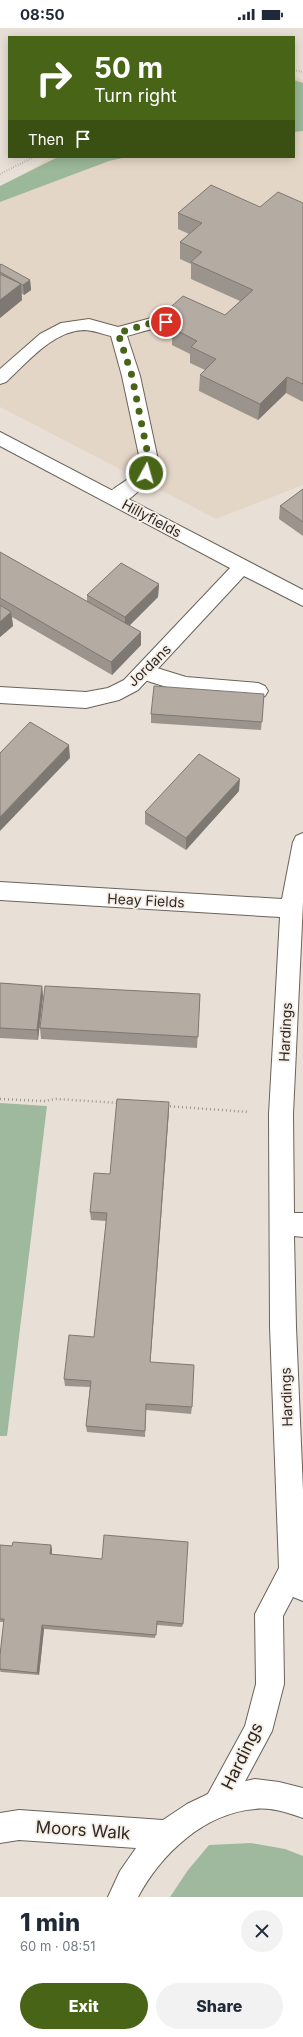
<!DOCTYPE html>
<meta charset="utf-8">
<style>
body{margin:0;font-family:Inter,sans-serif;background:#f2f2f3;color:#1f2937;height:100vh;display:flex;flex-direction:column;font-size:15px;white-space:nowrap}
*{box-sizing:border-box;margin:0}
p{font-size:13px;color:#747a83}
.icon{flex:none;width:22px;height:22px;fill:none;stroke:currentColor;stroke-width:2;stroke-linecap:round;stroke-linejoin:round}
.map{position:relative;height:1869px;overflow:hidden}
.details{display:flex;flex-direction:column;background:#fff;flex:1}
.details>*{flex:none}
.top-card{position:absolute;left:8px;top:8px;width:287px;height:122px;border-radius:0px;box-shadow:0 2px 10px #0003;background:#486417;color:#fff;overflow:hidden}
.pin{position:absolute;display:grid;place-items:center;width:34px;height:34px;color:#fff;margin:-17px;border:2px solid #fff;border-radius:50%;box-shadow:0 1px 4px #0007}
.me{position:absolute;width:44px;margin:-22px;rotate:6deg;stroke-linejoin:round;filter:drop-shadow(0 0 3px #0008)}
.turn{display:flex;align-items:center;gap:14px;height:84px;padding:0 20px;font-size:18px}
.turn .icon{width:52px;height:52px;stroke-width:2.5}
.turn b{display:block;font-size:28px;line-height:34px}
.then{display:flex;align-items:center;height:38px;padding:0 20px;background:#0003;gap:8px;font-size:15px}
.round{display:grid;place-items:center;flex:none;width:42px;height:42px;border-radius:21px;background:#f2f2f3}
.headline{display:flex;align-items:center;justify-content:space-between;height:68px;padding:0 20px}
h1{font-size:24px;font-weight:800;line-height:30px}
.primary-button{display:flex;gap:8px;margin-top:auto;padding:8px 20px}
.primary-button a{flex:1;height:46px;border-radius:24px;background:#486417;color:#fff;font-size:16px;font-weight:800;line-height:46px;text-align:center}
.primary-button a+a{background:#f2f2f3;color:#1f2937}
.status{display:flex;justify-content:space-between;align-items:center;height:28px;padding:0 20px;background:#fff;direction:ltr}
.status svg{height:11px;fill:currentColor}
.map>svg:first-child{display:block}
.built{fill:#e4d6c7}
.green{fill:#9fb99e}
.forest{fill:#9bb89a}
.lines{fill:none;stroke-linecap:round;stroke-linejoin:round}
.lane-casing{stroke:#6a635b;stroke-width:2}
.street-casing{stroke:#6a635b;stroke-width:2}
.secondary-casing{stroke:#6a635b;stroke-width:2}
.path-far1{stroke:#9c968f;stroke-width:2;stroke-dasharray:0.5 2;stroke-linecap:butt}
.path{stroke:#9c968f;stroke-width:2.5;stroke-dasharray:1 3;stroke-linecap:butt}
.lane{fill:#fff;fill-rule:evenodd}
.street{fill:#fff;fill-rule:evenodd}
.secondary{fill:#fff;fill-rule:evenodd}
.wall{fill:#9b948c}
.shaded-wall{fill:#7e7872}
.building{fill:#b4aca3;stroke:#7e7872}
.route{stroke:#486417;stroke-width:7;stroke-dasharray:0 12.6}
.labels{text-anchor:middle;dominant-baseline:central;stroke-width:3.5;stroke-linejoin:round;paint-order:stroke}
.street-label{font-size:14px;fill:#2b2825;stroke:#f6ede4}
.near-street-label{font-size:17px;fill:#2b2825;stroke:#f6ede4}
</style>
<div class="status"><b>08:50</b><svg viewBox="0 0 49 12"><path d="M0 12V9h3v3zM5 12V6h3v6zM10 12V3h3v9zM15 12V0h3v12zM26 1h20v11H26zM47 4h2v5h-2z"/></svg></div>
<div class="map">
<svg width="303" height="1869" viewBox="0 0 303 1869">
<rect width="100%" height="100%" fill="#e8e0d7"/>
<polygon class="built" points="296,49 303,52 303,457 216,491 0,379 0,161 46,132 55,129 294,129 294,50"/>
<g class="green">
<polygon points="0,1075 47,1078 7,1408 0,1408"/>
<polygon points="251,1815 285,1821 303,1828 303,1869 170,1869 188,1842 209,1817"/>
</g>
<g class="forest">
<polygon points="294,52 303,55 303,103 294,104"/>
<polygon points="58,129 127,129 109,133 0,174 0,158"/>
</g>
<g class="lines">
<defs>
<g id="lane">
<path d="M174 287 199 293 201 297 199 301C190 303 183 298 174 298 158 298 142 304 127 308L140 348 158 432C152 450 130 481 108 475L105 470C115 454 132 457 140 432L122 348 111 308C102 306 93 302 84 302 52 303 27 335 6 354L0 356V341L40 306 61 295 89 291 118 299 155 289Z"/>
<path d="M144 636 186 649 258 655 265 658 268 663 265 668 258 671C216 668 176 665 137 649L134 644 137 639Z"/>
</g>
<g id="street">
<polygon points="0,404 303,562 303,578 244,548 138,662 119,672 86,680 0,675 0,659 86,664 108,660 124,652 230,540 0,418"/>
<polygon points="303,805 303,874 293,1086 294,1185 303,1185 303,1209 294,1208 296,1299 303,1463 303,1573 293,1569 283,1588 284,1656 272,1703 228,1785 218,1790 208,1785 203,1775 245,1698 256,1656 255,1586 279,1540 270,1299 269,1086 280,889 0,872 0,854 282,871 293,814 296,808"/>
</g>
<path id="secondary" d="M255 1751 279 1754 303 1760V1790C288 1785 271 1779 255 1781 204 1785 161 1826 138 1869H108L120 1843 136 1820 19 1812 0 1815V1785L19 1782 163 1792 187 1776 210 1765 232 1756Z"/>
</defs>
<use href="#lane" class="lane-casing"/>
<use href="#street" class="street-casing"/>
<use href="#secondary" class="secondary-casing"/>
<g class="path-far1">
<polyline points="294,42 303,44"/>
<polyline points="0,146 34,129"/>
</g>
<g class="path">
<polyline points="0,1071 44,1073 56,1071 119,1075"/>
<polyline points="166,1078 249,1084"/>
</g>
<use href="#lane" class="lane"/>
<use href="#street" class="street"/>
<use href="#secondary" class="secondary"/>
</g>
<g class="wall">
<polygon points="303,175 303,374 286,365 258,392 199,363 200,347 205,342 190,335 190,326 172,317 172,308 162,303 163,286 225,287 240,273 191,251 191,236 180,231 180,214 189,206 178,201 178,185 260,179"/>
<polygon points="0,237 30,252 31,262 24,267 21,265 22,272 0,290"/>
<polygon points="303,461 303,508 279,491 280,478"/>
<polygon points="0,524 87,574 87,567 159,556 158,569 129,598 141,617 112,647 12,589 13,598 0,609"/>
<polygon points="264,666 261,702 151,695 151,686"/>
<polygon points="239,763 186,822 145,796 145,784"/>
<polygon points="0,955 42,958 43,968 38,1012 0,1010"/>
<polygon points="200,966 197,1020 41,1011 40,1000"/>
<polygon points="169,1074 150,1334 192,1379 191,1386 146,1382 145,1409 87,1404 86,1398 90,1359 65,1358 64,1351 94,1309 106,1193 91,1192 90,1184 110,1146"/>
<polygon points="0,1517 52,1521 52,1527 183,1596 182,1599 157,1597 155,1610 44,1601 39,1647 1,1644 0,1643 0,1627 4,1594 0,1594"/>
</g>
<g class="shaded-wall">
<polygon points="30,252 31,262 24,267 23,257"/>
<polygon points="21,256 22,272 0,290 0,272"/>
<polygon points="287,349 286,365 258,392 260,376"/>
<polygon points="159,556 158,569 125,602 125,589"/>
<polygon points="11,584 13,598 0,609 0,594"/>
<polygon points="141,604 141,617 112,647 111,634"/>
<polygon points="69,717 70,730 0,803 0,789"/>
<polygon points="240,751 239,763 186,822 186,810"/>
<polygon points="42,958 43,968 38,1012 37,1002"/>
<polygon points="169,1074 169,1083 150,1340 150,1334"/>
<polygon points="51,1517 52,1521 51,1531 50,1526"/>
<polygon points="42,1597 44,1601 39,1647 37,1645"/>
</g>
<g class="building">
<polygon points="211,157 260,179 278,164 303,175 303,356 287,349 260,376 200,347 216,331 191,319 197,313 172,300 179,294 163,286 183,268 225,287 253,262 191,234 202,224 180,214 202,195 178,185"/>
<polygon points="1,236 30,252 23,257 0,244 0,237"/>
<polygon points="0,246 21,256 0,272"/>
<polygon points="303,461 303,494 280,478"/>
<polygon points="0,524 141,604 111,634 0,570"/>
<polygon points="121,535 159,556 125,589 87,567"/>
<polygon points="0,577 11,584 0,594"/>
<polygon points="154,658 264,666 262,694 151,686"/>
<polygon points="30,694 69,717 0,789 0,725"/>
<polygon points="199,726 240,751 186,810 145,784"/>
<polygon points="0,955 42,958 37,1002 0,1000"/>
<polygon points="45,958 200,966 198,1009 40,1000"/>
<polygon points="117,1071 169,1074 150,1334 194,1337 192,1379 146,1376 145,1403 86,1398 91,1353 64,1351 69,1307 94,1309 107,1185 90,1184 94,1145 110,1146"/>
<polygon points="104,1507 188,1514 183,1596 157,1593 156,1607 42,1597 37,1645 0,1641 0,1627 4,1591 0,1591 0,1517 12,1518 13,1514 51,1517 50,1526 102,1531"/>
</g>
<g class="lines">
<polyline class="route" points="146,445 149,432 140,388 132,348 118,305 147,296 166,294"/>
</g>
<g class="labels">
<g class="street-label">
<text transform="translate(152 490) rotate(28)">Hillyfields</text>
<text transform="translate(149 637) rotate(-44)">Jordans</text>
<text transform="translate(146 872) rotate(3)">Heay Fields</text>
<text transform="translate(285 1004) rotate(-87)">Hardings</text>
<text transform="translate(286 1369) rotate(-92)">Hardings</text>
</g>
<g class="near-street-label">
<text transform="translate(242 1728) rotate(-64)">Hardings</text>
<text transform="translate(83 1802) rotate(4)">Moors Walk</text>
</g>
</g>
</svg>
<div class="pin" style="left:166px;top:294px;background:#d93025"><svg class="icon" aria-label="arrive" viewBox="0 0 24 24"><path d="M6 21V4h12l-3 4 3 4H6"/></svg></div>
<svg class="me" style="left:146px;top:445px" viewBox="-20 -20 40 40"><circle r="17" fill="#486417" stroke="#fff" stroke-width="3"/><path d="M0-11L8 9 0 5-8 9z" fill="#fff"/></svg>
<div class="top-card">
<div class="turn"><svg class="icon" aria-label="right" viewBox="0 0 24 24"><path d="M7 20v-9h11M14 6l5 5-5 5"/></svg><div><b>50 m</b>Turn right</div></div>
<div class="then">Then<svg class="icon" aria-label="arrive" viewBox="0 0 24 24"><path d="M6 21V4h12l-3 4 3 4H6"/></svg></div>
</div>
</div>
<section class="details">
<div class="headline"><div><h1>1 min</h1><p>60 m · 08:51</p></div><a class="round"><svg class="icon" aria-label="close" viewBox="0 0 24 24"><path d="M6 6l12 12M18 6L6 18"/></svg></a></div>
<div class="primary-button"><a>Exit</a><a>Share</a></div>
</section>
